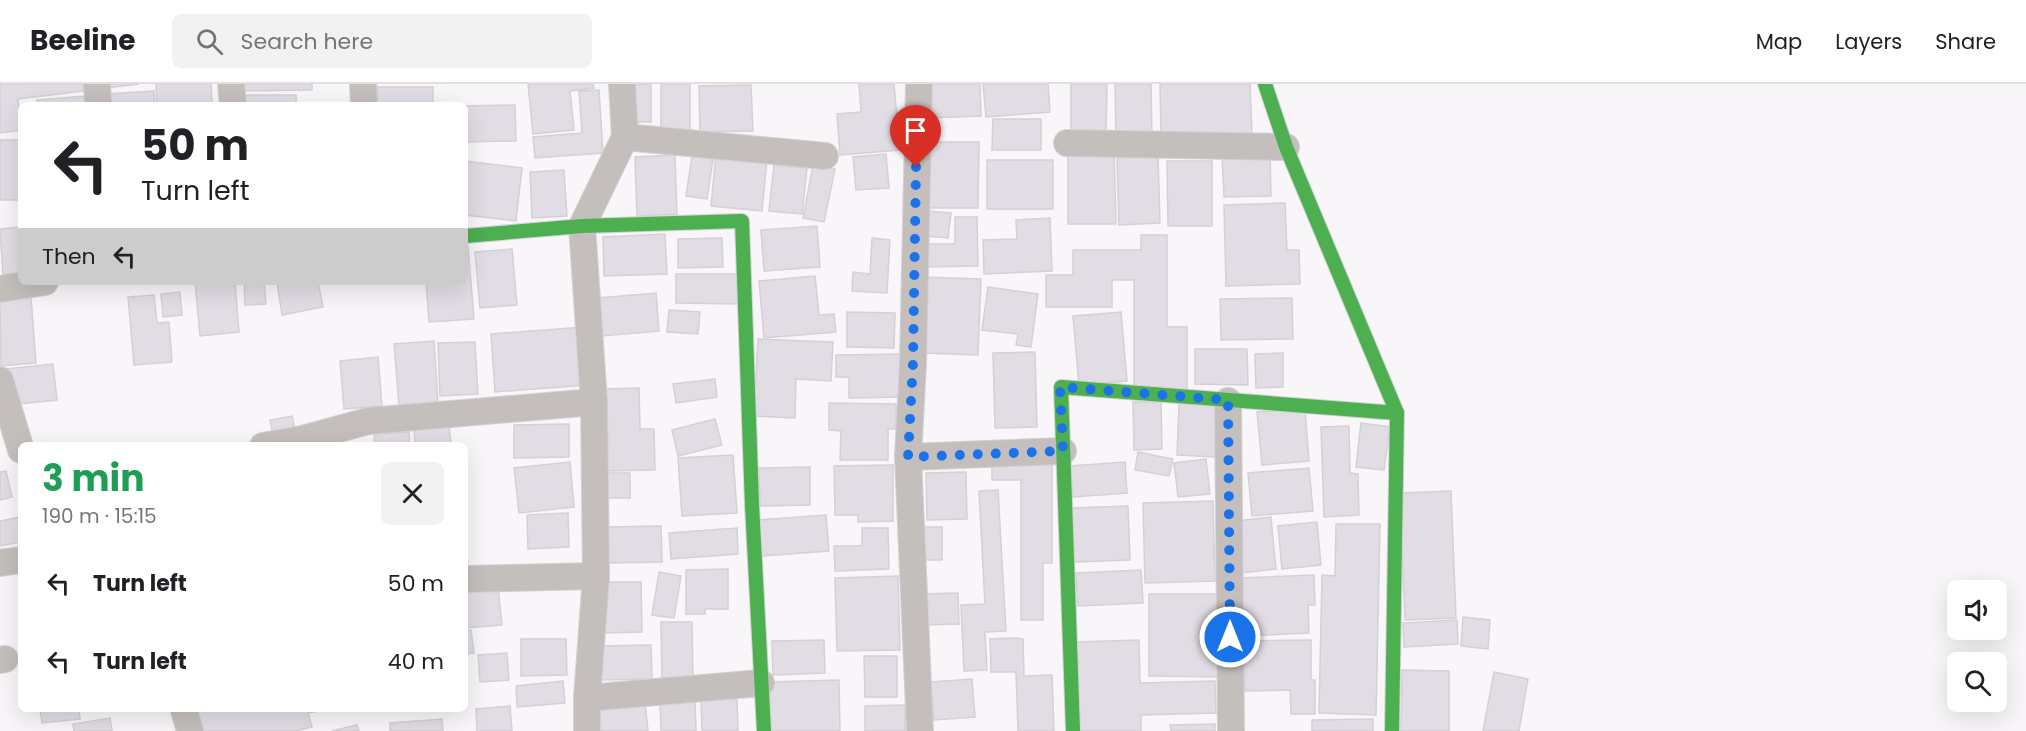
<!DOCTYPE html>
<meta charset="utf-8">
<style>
body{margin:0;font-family:Poppins,sans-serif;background:#f2f2f2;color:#202124;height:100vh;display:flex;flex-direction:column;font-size:22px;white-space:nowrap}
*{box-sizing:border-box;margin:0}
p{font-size:20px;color:#757577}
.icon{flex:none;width:33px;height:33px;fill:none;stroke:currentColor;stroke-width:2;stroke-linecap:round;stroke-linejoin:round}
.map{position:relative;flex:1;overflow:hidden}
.panel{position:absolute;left:18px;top:358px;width:450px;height:270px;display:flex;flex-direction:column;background:#fff;border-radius:9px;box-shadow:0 6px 24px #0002}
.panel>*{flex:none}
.top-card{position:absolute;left:18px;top:18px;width:450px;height:183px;border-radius:9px;box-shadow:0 6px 24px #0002;background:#fff;color:#202124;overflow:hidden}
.controls{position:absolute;left:1947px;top:496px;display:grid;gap:12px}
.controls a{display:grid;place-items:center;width:60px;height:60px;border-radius:9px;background:#fff;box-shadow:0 6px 24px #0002;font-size:30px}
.pin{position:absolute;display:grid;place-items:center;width:51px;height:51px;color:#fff;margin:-62px -26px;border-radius:50% 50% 50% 0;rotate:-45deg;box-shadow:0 0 6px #0007}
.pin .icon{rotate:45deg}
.me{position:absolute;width:66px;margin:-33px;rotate:0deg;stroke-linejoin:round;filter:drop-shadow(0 0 4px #0008)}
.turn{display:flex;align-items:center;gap:21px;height:126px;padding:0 24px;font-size:27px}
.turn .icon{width:78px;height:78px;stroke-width:2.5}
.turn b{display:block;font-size:42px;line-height:51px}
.then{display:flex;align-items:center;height:57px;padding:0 24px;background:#0003;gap:12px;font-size:22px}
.round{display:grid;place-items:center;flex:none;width:63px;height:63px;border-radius:9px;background:#f2f2f2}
.head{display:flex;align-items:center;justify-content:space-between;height:102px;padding:0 24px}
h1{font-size:36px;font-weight:700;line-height:45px;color:#1e9e55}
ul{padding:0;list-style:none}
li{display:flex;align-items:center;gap:18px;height:78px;padding:0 24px}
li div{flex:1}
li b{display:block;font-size:22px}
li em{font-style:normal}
header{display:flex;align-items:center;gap:36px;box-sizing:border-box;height:84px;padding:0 30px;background:#fff;border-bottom:2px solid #e0e0e0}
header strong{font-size:28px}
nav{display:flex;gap:33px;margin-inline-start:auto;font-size:21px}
.search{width:420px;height:54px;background:#f2f2f2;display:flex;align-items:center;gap:15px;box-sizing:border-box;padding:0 21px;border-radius:9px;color:#757577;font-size:22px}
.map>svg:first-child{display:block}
.building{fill:#e2dde5;stroke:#d4d0d6;stroke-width:1.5}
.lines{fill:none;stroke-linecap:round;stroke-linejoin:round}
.street-casing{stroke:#d4d1d4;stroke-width:28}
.fast-casing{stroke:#d4d1d4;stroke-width:16}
.street{stroke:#c4bfbc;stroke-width:26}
.fast{stroke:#4caf50;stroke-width:14}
.route{stroke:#1a73e8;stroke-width:10;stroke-dasharray:0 18}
</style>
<header>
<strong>Beeline</strong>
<div class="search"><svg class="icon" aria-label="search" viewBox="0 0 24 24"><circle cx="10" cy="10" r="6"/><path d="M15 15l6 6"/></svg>Search here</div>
<nav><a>Map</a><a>Layers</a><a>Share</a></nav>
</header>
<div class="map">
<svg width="2026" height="647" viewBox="0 0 2026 647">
<rect width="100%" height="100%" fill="#f9f6fa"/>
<g class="building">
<polygon points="0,0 83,0 83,7 18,15 21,46 0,49"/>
<polygon points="106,0 139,0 106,4"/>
<polygon points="156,0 211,0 212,21 157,21"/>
<polygon points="233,0 312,0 312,6 234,7"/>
<polygon points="528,0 593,0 594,4 570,7 574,46 533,50"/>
<polygon points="651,0 651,38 635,38 635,1"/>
<rect x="661" y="0" width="29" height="48"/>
<polygon points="859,0 894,0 900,66 840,71 837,30 861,28"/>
<polygon points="928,0 980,0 981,32 929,34"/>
<polygon points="983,0 1048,0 1050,28 986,33"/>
<polygon points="1071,0 1107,0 1106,52 1071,52"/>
<polygon points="1115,0 1151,0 1152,54 1116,55"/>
<polygon points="1160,0 1250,0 1252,49 1161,52"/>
<polygon points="751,1 753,47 700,48 699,2"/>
<polygon points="377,3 433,3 433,21 378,21"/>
<polygon points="599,6 603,69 535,74 533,53 582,49 579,7"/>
<polygon points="154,7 155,21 107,21 106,10"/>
<polygon points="240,11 296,11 296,21 241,21"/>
<polygon points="86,12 87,21 37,21 37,16"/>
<polygon points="515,21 516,57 465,58 465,22"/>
<polygon points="993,35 1041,35 1041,66 992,66"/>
<rect x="0" y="56" width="21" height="60"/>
<polygon points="929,58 979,58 978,124 928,124"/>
<polygon points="693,65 714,69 707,115 686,112"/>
<polygon points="1114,68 1116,140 1068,140 1068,69"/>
<polygon points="1270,68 1271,112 1224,113 1222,70"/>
<polygon points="716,70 767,75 762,127 711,122"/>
<polygon points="886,70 889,104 856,106 853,73"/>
<polygon points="675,71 677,130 637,132 635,73"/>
<polygon points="1158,73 1160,139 1119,141 1117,74"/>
<rect x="987" y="76" width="66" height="49"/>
<polygon points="465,77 522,84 516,137 465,131"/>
<polygon points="1167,77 1212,77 1212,142 1168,142"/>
<polygon points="774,81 807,84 802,130 769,127"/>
<polygon points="813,81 835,85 824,138 803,134"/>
<polygon points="564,86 567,132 532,134 530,88"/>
<polygon points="1285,119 1287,166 1299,166 1300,200 1226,202 1224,121"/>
<polygon points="928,127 951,129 948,154 926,152"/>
<polygon points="955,133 977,133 978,182 919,183 919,160 955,160"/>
<polygon points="1050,134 1052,187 984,190 983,156 1017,155 1016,136"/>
<polygon points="817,142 820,183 764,187 761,146"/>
<polygon points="21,143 21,189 3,190 0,145"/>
<polygon points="665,150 667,190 604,192 603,153"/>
<polygon points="1141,151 1167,151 1167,243 1187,243 1187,307 1134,307 1134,196 1112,196 1112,223 1046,223 1046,191 1073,191 1073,166 1141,166"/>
<polygon points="722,154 723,183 678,184 678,155"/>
<polygon points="872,154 890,156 887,209 852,207 853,188 870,190"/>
<polygon points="468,163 474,235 429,238 426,198 465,198 465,164"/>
<polygon points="512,165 517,221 480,224 475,168"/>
<polygon points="676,190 738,190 738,220 676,219"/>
<polygon points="815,192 819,231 834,230 836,248 764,254 759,197"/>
<polygon points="919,193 981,195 978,271 923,269"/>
<polygon points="195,198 235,198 239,248 200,252"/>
<polygon points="244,198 264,198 266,220 245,221"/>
<polygon points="277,198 318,198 323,223 282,231"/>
<polygon points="988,203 1038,210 1031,263 1016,261 1018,250 982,246"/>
<polygon points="180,208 182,231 163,233 161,210"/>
<polygon points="656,209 659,247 601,252 598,214"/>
<polygon points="154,211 157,239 169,238 172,278 134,281 128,213"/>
<polygon points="31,213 36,279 1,282 0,215"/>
<polygon points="1292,214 1293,255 1221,256 1220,215"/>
<polygon points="669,226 700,228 698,250 667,248"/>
<polygon points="847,228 895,229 894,264 847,263"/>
<polygon points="1121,228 1127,297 1079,301 1073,232"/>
<polygon points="583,243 587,301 495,308 491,250"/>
<polygon points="758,255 833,258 831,297 796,295 795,334 754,332"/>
<polygon points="434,257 438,320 399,322 394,260"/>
<polygon points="475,258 478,310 440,312 438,259"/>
<polygon points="1195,265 1247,265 1248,301 1195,300"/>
<polygon points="1035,268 1037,343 995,344 993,269"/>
<polygon points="1283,269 1283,303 1256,304 1255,270"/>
<polygon points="907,270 907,313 849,314 849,293 836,293 836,271"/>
<polygon points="378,273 382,322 344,325 340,277"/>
<polygon points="53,280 57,316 9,321 6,285"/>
<polygon points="715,295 717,313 676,319 673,300"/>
<polygon points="639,304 640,345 654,345 655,386 603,387 600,305"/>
<polygon points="1133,318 1161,318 1162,365 1134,366"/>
<polygon points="829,319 896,320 896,345 888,345 888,376 840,376 841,347 829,346"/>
<polygon points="1179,319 1217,320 1215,373 1177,371"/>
<polygon points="1305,325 1309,377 1262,381 1257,328"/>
<polygon points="292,332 297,355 275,359 270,336"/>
<polygon points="715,335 722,361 678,372 672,346"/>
<polygon points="1361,339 1390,343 1384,386 1356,383"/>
<polygon points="569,340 569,373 514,374 514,341"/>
<polygon points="449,341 451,362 415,362 414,344"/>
<polygon points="1349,342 1350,389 1358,390 1359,431 1324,433 1321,343"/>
<polygon points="409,348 410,362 375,362 374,350"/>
<polygon points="1138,368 1173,375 1169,392 1135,386"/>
<polygon points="733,371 737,429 682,432 678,374"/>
<polygon points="1206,375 1210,410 1178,413 1174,379"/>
<polygon points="992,376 1052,376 1052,479 1043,479 1043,536 1021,536 1021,396 992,396"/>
<polygon points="570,378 574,423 519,429 514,384"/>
<polygon points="1125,378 1127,409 1073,413 1070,382"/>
<polygon points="893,381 893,437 858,438 858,431 835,431 834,382"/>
<polygon points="810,383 810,421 760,422 759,384"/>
<polygon points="1309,384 1313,427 1252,432 1248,389"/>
<polygon points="6,387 12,413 0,416 0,388"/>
<polygon points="966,388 967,435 927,436 926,389"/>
<rect x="600" y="389" width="30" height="25"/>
<polygon points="998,406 1006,547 985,548 987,586 964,587 961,521 985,520 979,407"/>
<polygon points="1451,407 1456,534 1405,536 1400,409"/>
<polygon points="1213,417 1215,497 1145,499 1143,419"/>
<polygon points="1128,422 1130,476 1074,478 1072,424"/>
<polygon points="568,429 569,463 528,465 527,431"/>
<polygon points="826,431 829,467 761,472 758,436"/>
<polygon points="21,433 21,458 0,462 0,437"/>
<polygon points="1271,433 1276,485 1241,489 1236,437"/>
<polygon points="1317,438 1321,481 1282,485 1278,442"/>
<polygon points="1336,440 1380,440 1376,631 1319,629 1322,491 1335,492"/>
<polygon points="661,442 662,478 605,479 604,443"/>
<polygon points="924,443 942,443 942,476 925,476"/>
<polygon points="737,444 738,470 671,475 669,449"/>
<polygon points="862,444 888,444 889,485 835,487 834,462 862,462"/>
<polygon points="728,485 728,525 705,525 705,530 686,530 686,486"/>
<polygon points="1141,486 1143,519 1078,522 1076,489"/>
<polygon points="659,488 681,492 674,534 652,531"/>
<polygon points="1314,491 1315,521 1308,521 1309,549 1241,552 1239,494"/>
<polygon points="898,492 900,566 837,567 835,494"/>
<polygon points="602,498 641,498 642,548 603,549"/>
<polygon points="498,503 502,541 465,544 465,506"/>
<polygon points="958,509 959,540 921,541 920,510"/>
<polygon points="1149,510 1225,510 1224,593 1149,592"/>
<polygon points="1463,533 1490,536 1488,565 1461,562"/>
<polygon points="1457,536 1458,560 1404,563 1403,539"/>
<polygon points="661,538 692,538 693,600 662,601"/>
<polygon points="471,546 474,569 465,570 465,547"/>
<polygon points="1015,554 1023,555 1024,592 1052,591 1054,647 1018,647 1016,588 991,588 990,555"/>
<polygon points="521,555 566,555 567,591 521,592"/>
<polygon points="824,556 825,589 773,591 772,557"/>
<polygon points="1139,556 1140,599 1215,597 1216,629 1141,631 1141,647 1080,647 1077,558"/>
<polygon points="1311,556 1311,596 1315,596 1315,630 1291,630 1290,606 1245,607 1245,557"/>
<polygon points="651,561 652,595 600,596 600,562"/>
<polygon points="507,569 509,596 480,598 478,571"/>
<polygon points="864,572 897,572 897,613 865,613"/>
<polygon points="1402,586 1449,587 1449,647 1401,647"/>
<polygon points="1494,588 1528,595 1519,647 1483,647"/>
<polygon points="972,595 975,633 934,636 931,598"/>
<polygon points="839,596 840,647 771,647 770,598"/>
<polygon points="563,597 565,619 517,623 516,602"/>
<polygon points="695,615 696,647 661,647 660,616"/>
<polygon points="737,615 738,647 702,647 701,616"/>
<polygon points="645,618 648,647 601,647 599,622"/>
<polygon points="905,621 905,647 865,647 865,622"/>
<polygon points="510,622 512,647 477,647 476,625"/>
<polygon points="40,626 79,626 80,635 42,639"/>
<polygon points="191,626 324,626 308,629 312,643 296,647 197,647"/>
<polygon points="110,634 112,647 74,647 73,640"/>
<polygon points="442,635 443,647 390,647 390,639"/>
<polygon points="1373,635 1373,647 1312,647 1312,636"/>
<polygon points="1215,640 1215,647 1171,647 1170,641"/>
<polygon points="357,641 359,647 332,647"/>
</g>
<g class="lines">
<defs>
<g id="street">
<polyline points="97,0 98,21"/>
<polyline points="231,0 233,21"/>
<polyline points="363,0 364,21"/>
<polyline points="622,0 625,53 825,72"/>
<polyline points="919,0 913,279 908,373 920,647"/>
<polyline points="1067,59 1286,63"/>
<polyline points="0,205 45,198"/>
<polyline points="0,296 21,366"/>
<polyline points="1228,317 1231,647"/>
<polyline points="594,318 582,142 625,53"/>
<polyline points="263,362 302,355 368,337 594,318 596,492 587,614 587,647"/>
<polyline points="908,373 1063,367"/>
<polyline points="0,479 21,476"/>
<polyline points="465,495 596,492"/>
<polyline points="0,576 5,575"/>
<polyline points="587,614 761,599"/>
<polyline points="184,626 190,647"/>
</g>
<g id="fast">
<polyline points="1265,0 1286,63 1397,329 1392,647"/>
<polyline points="465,152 582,142 742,137 752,421 764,647"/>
<polyline points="1073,647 1061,303 1397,329"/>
</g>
</defs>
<use href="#street" class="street-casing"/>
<use href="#fast" class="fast-casing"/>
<use href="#street" class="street"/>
<use href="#fast" class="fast"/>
</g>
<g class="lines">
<polyline class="route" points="916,83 913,279 908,373 1063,367 1060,303 1228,316 1230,553"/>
</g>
</svg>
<div class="controls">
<a><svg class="icon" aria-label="sound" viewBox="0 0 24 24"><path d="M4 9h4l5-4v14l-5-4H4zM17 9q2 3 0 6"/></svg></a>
<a><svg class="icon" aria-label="search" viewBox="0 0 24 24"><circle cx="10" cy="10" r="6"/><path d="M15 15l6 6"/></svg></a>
</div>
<div class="pin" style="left:916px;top:83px;background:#d93025"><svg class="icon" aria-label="arrive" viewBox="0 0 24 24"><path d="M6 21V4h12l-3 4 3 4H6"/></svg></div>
<svg class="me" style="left:1230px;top:553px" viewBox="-20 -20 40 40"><circle r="17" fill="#1a73e8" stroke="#fff" stroke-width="3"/><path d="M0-11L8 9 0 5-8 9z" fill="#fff"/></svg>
<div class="top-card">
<div class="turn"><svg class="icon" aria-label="left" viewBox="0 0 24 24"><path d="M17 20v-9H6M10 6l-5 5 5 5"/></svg><div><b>50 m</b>Turn left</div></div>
<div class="then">Then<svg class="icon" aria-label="left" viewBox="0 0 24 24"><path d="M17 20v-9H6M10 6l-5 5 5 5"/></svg></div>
</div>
<section class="panel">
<div class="head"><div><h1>3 min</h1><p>190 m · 15:15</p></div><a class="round"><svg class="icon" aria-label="close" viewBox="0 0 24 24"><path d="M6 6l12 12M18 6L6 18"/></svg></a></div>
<ul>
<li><svg class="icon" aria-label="left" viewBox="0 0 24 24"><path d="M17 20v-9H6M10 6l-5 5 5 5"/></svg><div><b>Turn left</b></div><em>50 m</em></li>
<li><svg class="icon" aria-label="left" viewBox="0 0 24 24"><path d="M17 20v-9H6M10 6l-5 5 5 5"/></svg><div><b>Turn left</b></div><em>40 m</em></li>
</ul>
</section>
</div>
